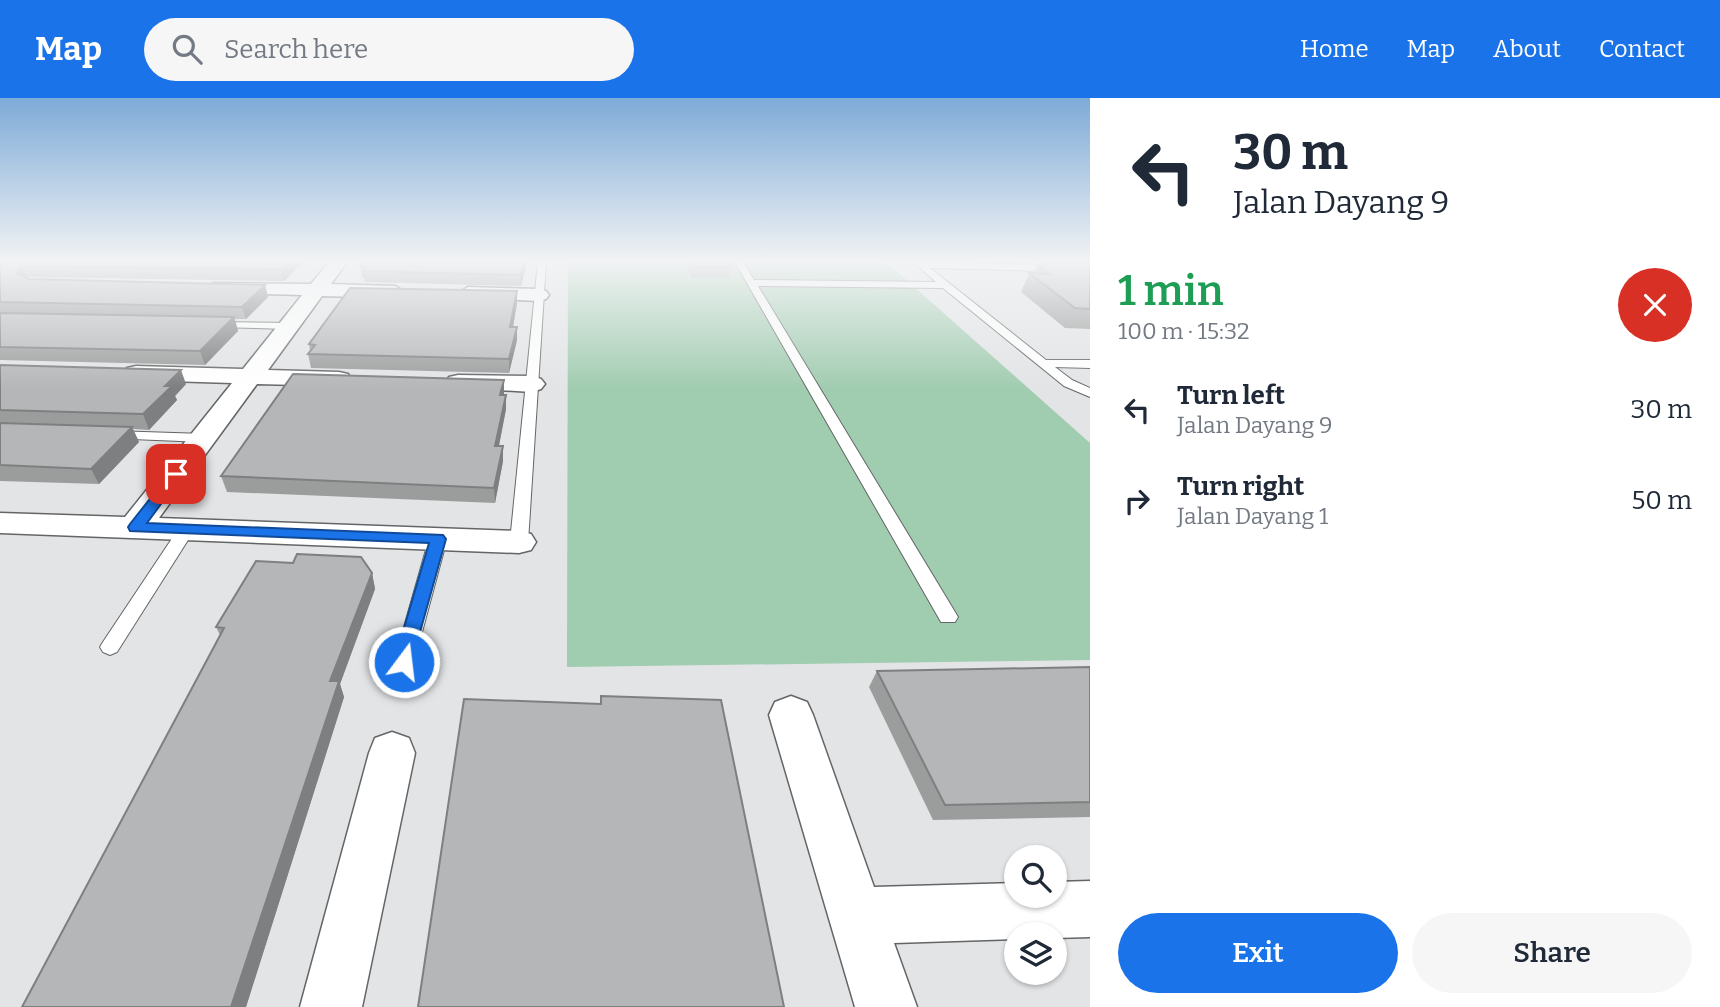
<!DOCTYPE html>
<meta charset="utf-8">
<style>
body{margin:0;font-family:Bitter,serif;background:#f6f6f7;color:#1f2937;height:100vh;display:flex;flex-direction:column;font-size:26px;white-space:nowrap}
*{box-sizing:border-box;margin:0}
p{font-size:23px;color:#747a83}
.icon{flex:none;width:38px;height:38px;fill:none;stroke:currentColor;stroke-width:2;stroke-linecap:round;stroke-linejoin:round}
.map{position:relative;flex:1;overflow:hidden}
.panel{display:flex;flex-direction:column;background:#fff;width:630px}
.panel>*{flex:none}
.top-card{background:#fff;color:#1f2937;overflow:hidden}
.fabs{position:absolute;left:1004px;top:747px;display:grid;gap:14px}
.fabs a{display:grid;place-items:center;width:63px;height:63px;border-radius:50%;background:#fff;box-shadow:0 2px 5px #0004;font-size:35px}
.pin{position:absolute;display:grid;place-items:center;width:60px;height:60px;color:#fff;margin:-30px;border-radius:14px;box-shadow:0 4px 10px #0006}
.me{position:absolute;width:77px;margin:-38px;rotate:15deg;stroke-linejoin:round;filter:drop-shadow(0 0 5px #0008)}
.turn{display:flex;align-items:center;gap:24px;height:147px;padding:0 28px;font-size:32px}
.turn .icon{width:91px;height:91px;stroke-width:2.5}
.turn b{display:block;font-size:49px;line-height:60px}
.round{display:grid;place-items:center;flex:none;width:74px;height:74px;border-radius:37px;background:#f6f6f7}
.overview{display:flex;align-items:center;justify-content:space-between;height:119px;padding:0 28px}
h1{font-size:42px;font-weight:600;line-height:52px;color:#1e9e55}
.primary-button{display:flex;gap:14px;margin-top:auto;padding:14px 28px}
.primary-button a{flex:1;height:80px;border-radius:42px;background:#1a73e8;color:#fff;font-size:28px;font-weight:600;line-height:80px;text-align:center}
.primary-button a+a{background:#f6f6f7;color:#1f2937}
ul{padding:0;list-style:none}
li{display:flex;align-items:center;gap:21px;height:91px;padding:0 28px}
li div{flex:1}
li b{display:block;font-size:26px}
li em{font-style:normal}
header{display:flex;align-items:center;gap:42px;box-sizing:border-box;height:98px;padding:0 35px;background:#1a73e8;color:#fff}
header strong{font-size:33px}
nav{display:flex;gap:38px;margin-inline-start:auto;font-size:24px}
.search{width:490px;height:63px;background:#f6f6f7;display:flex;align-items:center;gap:18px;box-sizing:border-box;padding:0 24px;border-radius:38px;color:#747a83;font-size:26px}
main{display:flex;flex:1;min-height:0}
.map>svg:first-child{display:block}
.green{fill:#a0ccb0}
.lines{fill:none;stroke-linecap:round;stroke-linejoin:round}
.lane-casing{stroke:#636566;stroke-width:2}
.street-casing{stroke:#636566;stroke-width:3}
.lane{fill:#fff;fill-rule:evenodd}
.street{fill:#fff;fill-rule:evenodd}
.wall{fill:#9b9d9d}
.shaded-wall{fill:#7e7f80}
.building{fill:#b4b6b7;stroke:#7e7f80;stroke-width:2}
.route{fill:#1a73e8;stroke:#114b97;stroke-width:2}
</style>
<header>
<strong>Map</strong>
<div class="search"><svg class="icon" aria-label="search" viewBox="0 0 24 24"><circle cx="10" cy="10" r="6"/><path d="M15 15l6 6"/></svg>Search here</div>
<nav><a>Home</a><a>Map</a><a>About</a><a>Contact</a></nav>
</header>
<main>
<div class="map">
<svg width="1090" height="909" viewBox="0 0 1090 909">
<rect width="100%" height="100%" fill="#e2e4e6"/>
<polygon class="green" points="568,164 886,164 1090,345 1090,562 567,569"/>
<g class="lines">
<defs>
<g id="lane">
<polygon points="538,164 546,164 528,444 519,450 510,444"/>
<polygon points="735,164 743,164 754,182 936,184 913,164 1090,168 1090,174 930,170 1046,262 1090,262 1090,270 1055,269 1072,282 1090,290 1090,299 1064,288 943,190 758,188 955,514 958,519 955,524 941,524"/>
<polygon points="211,224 289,225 294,228 289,231 215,229 210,226"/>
<polygon points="113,333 204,336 211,340 204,344 108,340 108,334"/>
<polygon points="187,426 195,431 117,554 110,557 103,554 100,549 103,544 181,427"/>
<polygon points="438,436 447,441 414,564 411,570 404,572 397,570 394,564 429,441"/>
</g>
<g id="street">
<polygon points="329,164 347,164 331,186 395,188 405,194 395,200 322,198 268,272 339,274 348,276 351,281 348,286 339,288 257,286 159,420 519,433 531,436 536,444 531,452 519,455 0,435 0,415 125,419 232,285 136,282 127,280 124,275 127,270 136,268 243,271 302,197 220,195 210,189 213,185 311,186"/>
<polygon points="468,189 539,191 546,193 549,197 546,201 539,203 461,199 458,195"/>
<polygon points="458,277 532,278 541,281 545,286 541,291 532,294 449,289 446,284 449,279"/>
<polygon points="791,598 807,604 813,617 874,789 1017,785 1017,798 1055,798 1055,784 1090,783 1090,839 1055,840 1055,836 1017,836 1017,841 894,845 917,909 855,909 769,617 775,604"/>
<polygon points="392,634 409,640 415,655 362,909 300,909 369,655 375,640"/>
</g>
</defs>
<use href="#lane" class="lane-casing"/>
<use href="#street" class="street-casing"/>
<use href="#lane" class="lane"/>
<use href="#street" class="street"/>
</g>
<g class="wall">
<polygon points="0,164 303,164 284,183 26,179 29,181 265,187 268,199 246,221 235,221 238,233 205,267 0,262"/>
<polygon points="363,164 526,164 526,168 521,188 365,184 364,180 362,180 360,168"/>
<polygon points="686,164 728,164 731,169 729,180 692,180"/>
<polygon points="1041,164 1090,165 1090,231 1065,230 1021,194 1029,175 1033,176 1037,167 1040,167"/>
<polygon points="517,193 517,205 513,229 517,229 517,242 509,275 311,270 308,256 310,253 309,246"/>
<polygon points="0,267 186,286 175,298 177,302 149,332 133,331 139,344 99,386 0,383"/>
<polygon points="504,282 504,297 506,297 506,311 499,348 503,363 495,405 227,394 221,378"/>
<polygon points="372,475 375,491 340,586 344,599 246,909 22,909 220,537 216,529"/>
<polygon points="1090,569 1090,719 933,722 869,589 877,573"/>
</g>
<g class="shaded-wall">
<polygon points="0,164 21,164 0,173"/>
<polygon points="289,164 303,164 284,183 281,171"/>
<polygon points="524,164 526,164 526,168 521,188 521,177"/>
<polygon points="20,168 26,179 17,175"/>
<polygon points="265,187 268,199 246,221 242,209"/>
<polygon points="517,193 517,205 511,241 510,229"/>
<polygon points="234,219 238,233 205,267 200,253"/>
<polygon points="517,229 517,242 509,275 509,261"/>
<polygon points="181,272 186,286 175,298 177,302 149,332 143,316 165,288"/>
<polygon points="504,282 504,296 501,311 500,297"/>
<polygon points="506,297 506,311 496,362 495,348"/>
<polygon points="132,329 139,344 99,386 91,371"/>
<polygon points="503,348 503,363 495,405 494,390"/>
<polygon points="372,475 375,491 340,586 344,599 246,909 231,909 330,583"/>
</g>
<g class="building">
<polygon points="10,164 289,164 281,171 20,168 17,175 29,181 265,187 242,209 0,204 0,168"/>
<polygon points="363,164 524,164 521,177 363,173 366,169 360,168"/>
<polygon points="691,164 728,164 731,169 693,169"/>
<polygon points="1041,164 1090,165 1090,211 1075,210 1029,175 1049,176 1037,167 1046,168"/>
<polygon points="350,190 517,193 510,229 517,229 509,261 308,256 315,247 309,246"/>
<polygon points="0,215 234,219 200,253 0,249"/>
<polygon points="0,267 181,272 165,288 172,288 143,316 0,312"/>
<polygon points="293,276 504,282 500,297 506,297 495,348 503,348 494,390 221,378"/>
<polygon points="0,325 132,329 91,371 0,367"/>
<polygon points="297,456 361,459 372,475 330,583 339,583 231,909 22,909 224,530 216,529 256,463 293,465"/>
<polygon points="1090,569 1090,704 945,707 877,573"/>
<polygon points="601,598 721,602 784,909 418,909 464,601 601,606"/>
</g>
<linearGradient id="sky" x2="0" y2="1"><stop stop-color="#7eabd8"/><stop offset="0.56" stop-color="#f2f3f4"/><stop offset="1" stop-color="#f2f3f4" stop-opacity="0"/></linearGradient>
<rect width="1090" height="291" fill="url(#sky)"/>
<polygon class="route" points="176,372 183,376 147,425 443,437 446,441 410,570 404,572 397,570 394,564 429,445 130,433 128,429 130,426 172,373"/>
</svg>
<div class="fabs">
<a><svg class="icon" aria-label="search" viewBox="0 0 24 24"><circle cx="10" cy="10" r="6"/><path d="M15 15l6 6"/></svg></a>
<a><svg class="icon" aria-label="layers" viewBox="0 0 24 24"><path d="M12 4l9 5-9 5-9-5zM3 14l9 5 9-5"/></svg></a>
</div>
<div class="pin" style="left:176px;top:376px;background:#d93025"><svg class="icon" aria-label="arrive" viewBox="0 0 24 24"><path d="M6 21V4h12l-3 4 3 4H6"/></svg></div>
<svg class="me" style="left:404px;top:564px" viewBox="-20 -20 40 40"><circle r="17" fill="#1a73e8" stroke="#fff" stroke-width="3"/><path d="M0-11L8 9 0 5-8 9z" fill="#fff"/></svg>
</div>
<section class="panel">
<div class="top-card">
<div class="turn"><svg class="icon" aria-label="left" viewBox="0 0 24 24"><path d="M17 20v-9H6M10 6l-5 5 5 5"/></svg><div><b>30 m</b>Jalan Dayang 9</div></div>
</div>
<div class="overview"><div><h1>1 min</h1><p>100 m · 15:32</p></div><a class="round" style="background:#d93025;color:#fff"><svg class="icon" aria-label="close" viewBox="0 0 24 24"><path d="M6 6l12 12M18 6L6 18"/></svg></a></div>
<ul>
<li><svg class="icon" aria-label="left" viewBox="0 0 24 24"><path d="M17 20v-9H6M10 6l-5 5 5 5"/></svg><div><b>Turn left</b><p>Jalan Dayang 9</p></div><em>30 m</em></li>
<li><svg class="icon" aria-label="right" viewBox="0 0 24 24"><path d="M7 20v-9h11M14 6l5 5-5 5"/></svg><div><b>Turn right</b><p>Jalan Dayang 1</p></div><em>50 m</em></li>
</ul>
<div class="primary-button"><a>Exit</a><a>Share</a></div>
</section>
</main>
